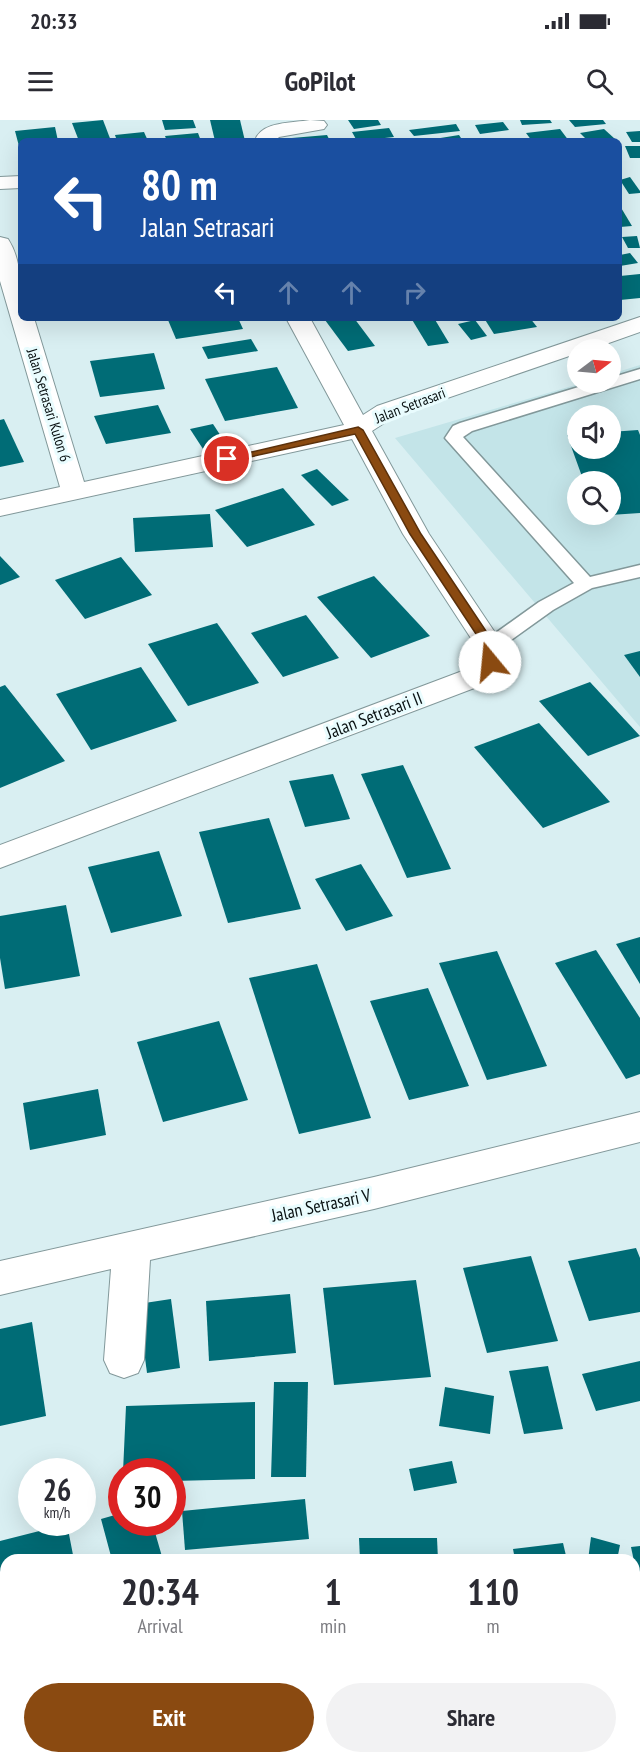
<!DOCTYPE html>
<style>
body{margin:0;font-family:"PT Sans Narrow",sans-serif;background:#f2f2f3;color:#2b2b33;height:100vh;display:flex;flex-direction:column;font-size:22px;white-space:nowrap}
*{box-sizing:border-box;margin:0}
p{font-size:20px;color:#7c7c81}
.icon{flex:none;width:33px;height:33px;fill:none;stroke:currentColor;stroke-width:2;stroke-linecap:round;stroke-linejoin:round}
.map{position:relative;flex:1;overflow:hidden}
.details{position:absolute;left:0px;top:1434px;width:640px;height:210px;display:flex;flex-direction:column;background:#fff;border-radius:18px 18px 0 0;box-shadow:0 6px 24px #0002}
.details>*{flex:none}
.hud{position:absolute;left:18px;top:18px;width:604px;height:183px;border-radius:9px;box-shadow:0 6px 24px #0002;background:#1a4fa0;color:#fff;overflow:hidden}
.needle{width:39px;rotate:74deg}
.fabs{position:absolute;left:567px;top:219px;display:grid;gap:12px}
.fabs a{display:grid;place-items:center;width:54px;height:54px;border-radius:50%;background:#fff;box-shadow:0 6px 24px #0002;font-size:30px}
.speed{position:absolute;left:18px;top:1338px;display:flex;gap:12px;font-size:30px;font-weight:700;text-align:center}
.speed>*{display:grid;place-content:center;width:78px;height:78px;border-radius:50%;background:#fff;box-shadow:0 6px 24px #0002;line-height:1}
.speed small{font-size:15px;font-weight:400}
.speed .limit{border:9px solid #d22;background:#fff;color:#111}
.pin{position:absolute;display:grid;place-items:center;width:51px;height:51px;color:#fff;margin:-26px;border:3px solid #fff;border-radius:50%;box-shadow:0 2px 6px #0007}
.me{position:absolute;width:66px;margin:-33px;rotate:343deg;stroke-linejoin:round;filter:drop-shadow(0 0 4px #0008)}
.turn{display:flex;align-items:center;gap:21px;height:126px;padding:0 24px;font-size:27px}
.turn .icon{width:78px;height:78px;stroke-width:2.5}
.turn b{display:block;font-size:42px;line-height:51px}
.lanes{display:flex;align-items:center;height:57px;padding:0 24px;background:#0003;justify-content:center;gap:30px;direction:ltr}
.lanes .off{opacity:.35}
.eta{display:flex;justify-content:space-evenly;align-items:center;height:102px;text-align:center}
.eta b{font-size:36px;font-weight:700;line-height:42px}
.button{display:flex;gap:12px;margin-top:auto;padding:12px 24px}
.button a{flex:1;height:69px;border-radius:36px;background:#8a4a11;color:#fff;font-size:24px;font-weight:700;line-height:69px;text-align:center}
.button a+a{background:#f2f2f3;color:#2b2b33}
.status{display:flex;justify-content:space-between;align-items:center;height:42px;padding:0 30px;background:#fff;direction:ltr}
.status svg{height:16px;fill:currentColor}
header{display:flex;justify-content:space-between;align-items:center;height:78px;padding:0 24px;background:#fff;font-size:27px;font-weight:700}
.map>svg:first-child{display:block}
.built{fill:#c3e4e8;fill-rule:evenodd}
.building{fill:#006c76}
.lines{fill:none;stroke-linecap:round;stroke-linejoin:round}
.service-casing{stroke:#82989a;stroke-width:3}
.minor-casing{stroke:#82989a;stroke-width:2}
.service{fill:#fff;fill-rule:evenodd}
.minor{fill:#fff;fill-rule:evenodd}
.route{fill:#8a4a11;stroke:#5a300b;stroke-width:1.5}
.labels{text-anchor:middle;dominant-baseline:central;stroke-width:6;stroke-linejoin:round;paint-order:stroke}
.far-street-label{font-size:15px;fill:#091112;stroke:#e9fcfe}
.street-label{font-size:18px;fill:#091112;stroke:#e9fcfe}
</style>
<div class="status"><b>20:33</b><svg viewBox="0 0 49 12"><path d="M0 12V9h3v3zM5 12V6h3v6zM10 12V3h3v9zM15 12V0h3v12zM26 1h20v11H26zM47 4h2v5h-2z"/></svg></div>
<header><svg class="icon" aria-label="menu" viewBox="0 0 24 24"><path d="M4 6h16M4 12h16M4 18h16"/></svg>GoPilot<svg class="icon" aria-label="search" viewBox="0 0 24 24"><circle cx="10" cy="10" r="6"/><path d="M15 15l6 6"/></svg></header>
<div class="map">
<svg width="640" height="1644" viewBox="0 0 640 1644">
<rect width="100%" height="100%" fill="#d9eff2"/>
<path class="built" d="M640 245V607L395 318 582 263 610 262 611 254ZM578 296H610V328H578ZM578 362H610V394H578Z"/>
<g class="building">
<polygon points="103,0 111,21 79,21 72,3"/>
<polygon points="162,0 193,0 196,8 165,10"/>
<polygon points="210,0 240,0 245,21 215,21"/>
<polygon points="348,0 378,0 381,5 354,9"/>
<polygon points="520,0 550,0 552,3 522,5"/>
<polygon points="569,0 603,0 606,4 575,7"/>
<polygon points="503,2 509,10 480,14 475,5"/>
<polygon points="456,4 460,11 414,16 409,10"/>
<polygon points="55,7 58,21 21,21 20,30 15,11"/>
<polygon points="389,8 394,17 357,21 352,12"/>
<polygon points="560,9 569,21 532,21 526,13"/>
<polygon points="604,9 615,19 588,21 580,13"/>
<polygon points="640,11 640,22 632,22 626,12"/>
<polygon points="144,12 148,21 117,21 115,15"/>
<polygon points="198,13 201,21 167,21 165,16"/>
<polygon points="327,15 330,21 280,21 280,19"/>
<polygon points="459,15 463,21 428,21 428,20"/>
<polygon points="625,26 640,26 640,38 630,38"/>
<polygon points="630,57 640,71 640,73 629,74 620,60"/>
<polygon points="620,86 632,106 620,107"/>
<polygon points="637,116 640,128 628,128 622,117"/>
<polygon points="630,133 638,143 620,146 620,135"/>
<polygon points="640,154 640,178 620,180 620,156"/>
<polygon points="179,198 238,198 243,209 176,219 168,200"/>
<polygon points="333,198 354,198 375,226 348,231 325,200"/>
<polygon points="411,198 434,198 449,223 428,226"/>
<polygon points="484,198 530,198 537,207 494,214"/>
<polygon points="475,200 487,216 471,220 458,204"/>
<polygon points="251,219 258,231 208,239 202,227"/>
<polygon points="154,233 165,269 100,277 90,241"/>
<polygon points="277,247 298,288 225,301 205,259"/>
<polygon points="158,285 171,313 106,324 94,296"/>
<polygon points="4,299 24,342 0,347 0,300"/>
<polygon points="213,304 226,324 203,329 190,309"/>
<polygon points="638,310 640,315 640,393 610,395 610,362 584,362 567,315 578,314 578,328 610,328 610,312"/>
<polygon points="317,349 349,380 332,386 301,355"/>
<polygon points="283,368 315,405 247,427 215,390"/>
<polygon points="210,394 213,427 135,432 133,398"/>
<polygon points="0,436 20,457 0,465"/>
<polygon points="121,437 152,475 85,499 55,460"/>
<polygon points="374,456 430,516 371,538 317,477"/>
<polygon points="306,495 339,538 283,557 251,513"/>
<polygon points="217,503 259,563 188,586 148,524"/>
<polygon points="640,531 640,557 624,535"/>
<polygon points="141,547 177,601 91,630 56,574"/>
<polygon points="590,562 640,616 588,636 539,581"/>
<polygon points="5,565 65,641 0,668 0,567"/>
<polygon points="539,603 610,682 543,708 474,627"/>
<polygon points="403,645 451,749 407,758 361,654"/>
<polygon points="333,654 350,699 305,707 289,661"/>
<polygon points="269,698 301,789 228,803 199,712"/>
<polygon points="159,731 182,796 111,813 88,747"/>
<polygon points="361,744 393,796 346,811 315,759"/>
<polygon points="66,785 80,856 5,869 0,838 0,796"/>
<polygon points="640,817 640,864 616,824"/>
<polygon points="596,830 640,898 640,954 626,959 555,843"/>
<polygon points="497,831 547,946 487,960 439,843"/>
<polygon points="317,844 371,998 299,1014 249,858"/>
<polygon points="428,868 469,966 409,980 370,881"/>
<polygon points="219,901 248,980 163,1002 137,922"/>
<polygon points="98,969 106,1015 30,1030 23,983"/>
<polygon points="636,1128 640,1138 640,1192 589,1201 568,1141"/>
<polygon points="531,1136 558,1221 487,1233 463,1148"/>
<polygon points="416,1160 431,1257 334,1265 323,1168"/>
<polygon points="290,1174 296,1233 209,1241 206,1181"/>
<polygon points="171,1179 180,1248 147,1253 138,1184"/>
<polygon points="32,1202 46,1296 0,1306 0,1209"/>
<polygon points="640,1241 640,1281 596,1291 582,1254"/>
<polygon points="548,1246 563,1309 524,1314 509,1251"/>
<polygon points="274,1262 308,1262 306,1357 271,1357"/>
<polygon points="445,1267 494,1276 490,1314 439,1306"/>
<polygon points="255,1282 255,1359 172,1361 172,1352 123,1352 126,1286"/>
<polygon points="452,1341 457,1363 414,1371 409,1349"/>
<polygon points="305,1379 309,1419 185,1430 182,1391"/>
<polygon points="122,1393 122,1402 152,1402 163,1440 112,1440 101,1399"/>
<polygon points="67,1404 74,1440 6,1440 6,1474 0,1475 0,1421"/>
<polygon points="591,1417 620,1425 617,1440 588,1440"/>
<polygon points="359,1418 437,1418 438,1440 360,1440"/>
<polygon points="563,1423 567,1440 515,1440 513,1429"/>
<polygon points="640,1426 640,1464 639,1465 631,1427"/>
<polygon points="6,1534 6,1628 0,1631 0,1536"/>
<polygon points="634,1558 640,1558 640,1628 634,1629"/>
<polygon points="45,1638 89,1638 90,1644 27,1644"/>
<polygon points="206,1638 269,1638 269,1644 207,1644"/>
<polygon points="416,1638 459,1638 460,1644 417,1644"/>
</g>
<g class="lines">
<defs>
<polygon id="service" points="640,249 640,259 472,311 463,317 590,457 640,445 640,457 592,468 553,490 497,530 483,530 480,526 483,522 539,482 574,463 445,318 453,306 460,303 595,262 610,262 610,258"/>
<g id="minor">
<path d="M310 0 324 1 327 5 324 9 279 17 275 21H255C260 1 294 3 310 0Z"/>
<polygon points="21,56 21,68 0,69 0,57"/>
<path d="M0 117 8 119C23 142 21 172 21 198H34L84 362 344 305 286 198H310L363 295 377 286 640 197V212L589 230H578V233L395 296 372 311 429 414 504 526C504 547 499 549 485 564L0 748V725L465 550 476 540V526L403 414 352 319 0 396V380L60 367 0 161Z"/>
<polygon points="640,992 640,1022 374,1089 150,1140 144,1240 138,1253 124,1258 110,1253 104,1240 111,1149 0,1175 0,1141 374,1057"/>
</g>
</defs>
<use href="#service" class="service-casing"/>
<use href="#minor" class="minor-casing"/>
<use href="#service" class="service"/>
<use href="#minor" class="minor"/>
</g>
<polygon class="route" points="358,307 363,310 421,414 496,526 495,545 490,546 484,542 484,526 410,414 355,314 227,342 222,339"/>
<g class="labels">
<g class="far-street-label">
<text transform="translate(49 285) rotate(73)">Jalan Setrasari Kulon 6</text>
<text transform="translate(410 285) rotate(-21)">Jalan Setrasari</text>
</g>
<g class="street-label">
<text transform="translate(374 595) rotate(-21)">Jalan Setrasari II</text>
<text transform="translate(321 1085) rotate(-12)">Jalan Setrasari V</text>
</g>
</g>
</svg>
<div class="fabs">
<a><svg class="needle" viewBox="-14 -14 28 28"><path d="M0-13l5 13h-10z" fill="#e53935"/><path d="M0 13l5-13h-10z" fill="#7c7c81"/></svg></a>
<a><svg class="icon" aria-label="sound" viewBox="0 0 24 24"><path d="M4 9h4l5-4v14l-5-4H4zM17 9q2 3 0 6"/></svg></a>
<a><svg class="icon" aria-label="search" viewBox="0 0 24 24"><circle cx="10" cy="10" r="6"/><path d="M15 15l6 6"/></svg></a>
</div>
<div class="speed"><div>26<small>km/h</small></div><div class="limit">30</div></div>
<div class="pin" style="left:227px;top:339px;background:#d93025"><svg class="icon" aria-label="arrive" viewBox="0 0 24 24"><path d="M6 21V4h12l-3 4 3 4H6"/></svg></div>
<svg class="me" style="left:490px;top:542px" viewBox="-20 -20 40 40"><circle r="19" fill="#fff"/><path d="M0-13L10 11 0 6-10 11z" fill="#8a4a11"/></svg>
<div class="hud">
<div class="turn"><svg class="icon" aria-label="left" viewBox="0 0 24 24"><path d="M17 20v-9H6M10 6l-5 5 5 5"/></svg><div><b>80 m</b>Jalan Setrasari</div></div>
<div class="lanes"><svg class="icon" aria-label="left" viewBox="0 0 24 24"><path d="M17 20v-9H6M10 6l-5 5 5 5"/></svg><svg class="icon off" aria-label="ahead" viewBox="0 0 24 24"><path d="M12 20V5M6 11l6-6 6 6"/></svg><svg class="icon off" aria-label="ahead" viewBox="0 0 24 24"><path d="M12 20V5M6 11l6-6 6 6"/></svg><svg class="icon off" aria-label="right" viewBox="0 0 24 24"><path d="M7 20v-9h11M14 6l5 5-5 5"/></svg></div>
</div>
<section class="details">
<div class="eta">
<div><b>20:34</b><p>Arrival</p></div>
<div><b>1</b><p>min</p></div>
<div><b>110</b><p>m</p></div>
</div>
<div class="button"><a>Exit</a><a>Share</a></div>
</section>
</div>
